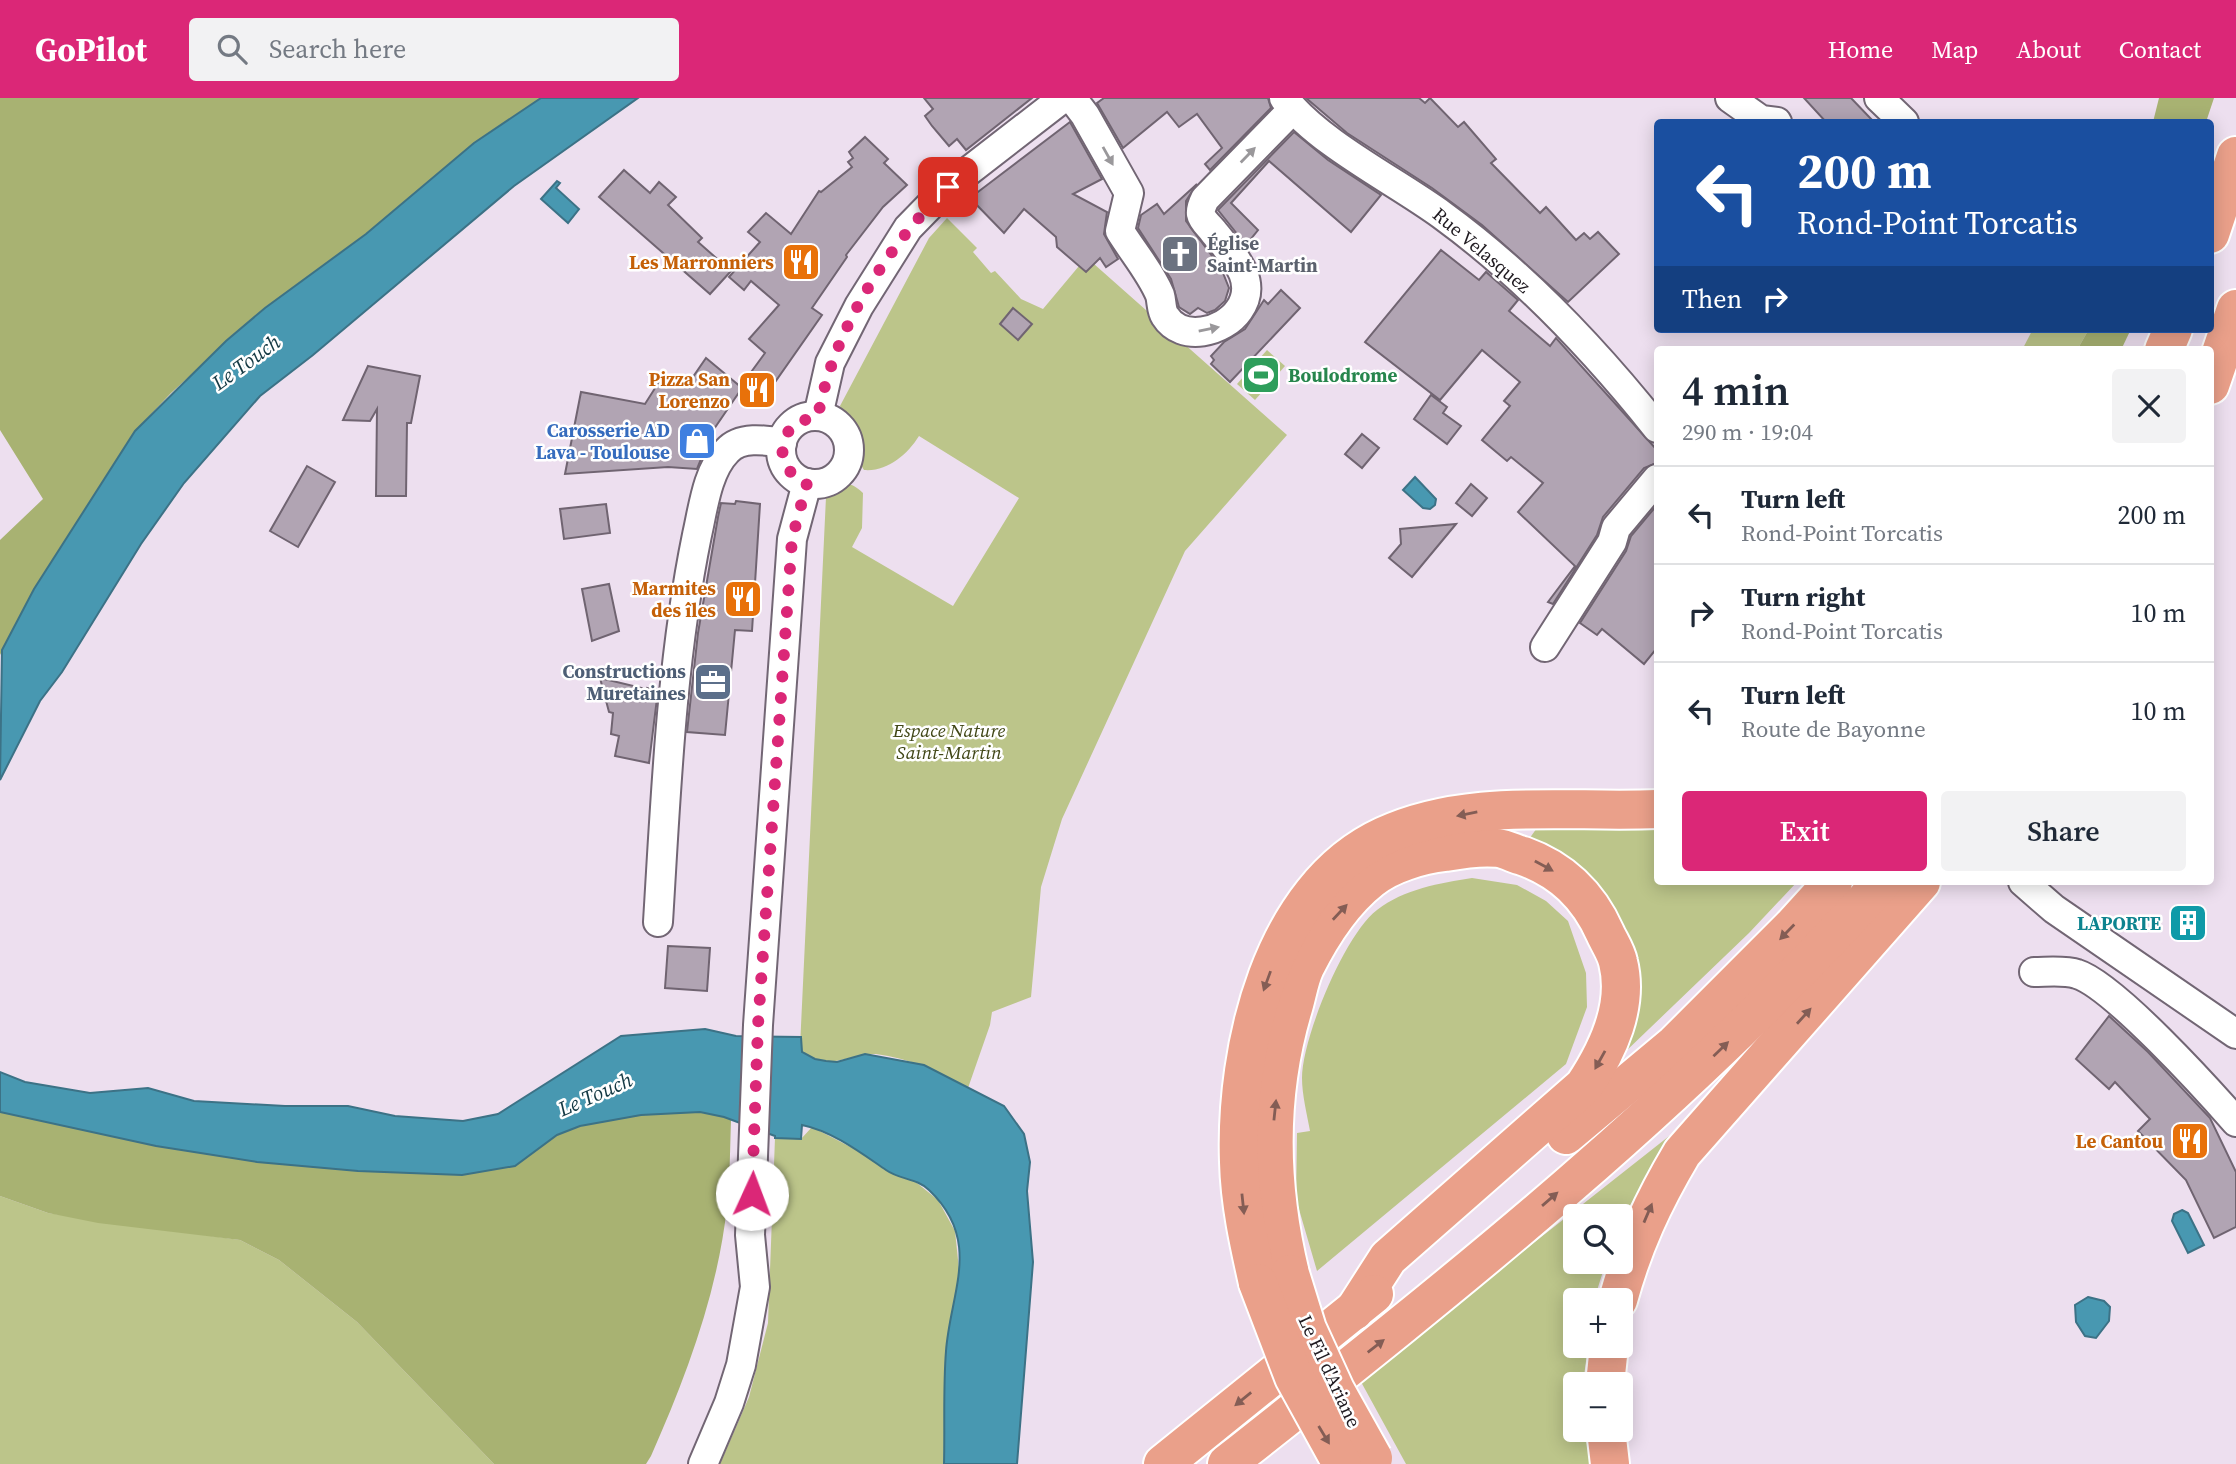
<!DOCTYPE html>
<meta charset="utf-8">
<style>
body{margin:0;font-family:"Source Serif 4",serif;background:#f2f2f3;color:#1f2937;height:100vh;display:flex;flex-direction:column;font-size:26px;white-space:nowrap}
*{box-sizing:border-box;margin:0}
p{font-size:23px;color:#747a83}
.icon{flex:none;width:38px;height:38px;fill:none;stroke:currentColor;stroke-width:2;stroke-linecap:round;stroke-linejoin:round}
.map{position:relative;flex:1;overflow:hidden}
.sheet{position:absolute;left:1654px;top:248px;width:560px;height:539px;display:flex;flex-direction:column;background:#fff;border-radius:7px;box-shadow:0 4px 18px #0003}
.sheet>*{flex:none}
.banner{position:absolute;left:1654px;top:21px;width:560px;height:214px;border-radius:7px;box-shadow:0 4px 18px #0003;background:#1a4fa0;color:#fff;overflow:hidden}
.fabs{position:absolute;left:1563px;top:1106px;display:grid;gap:14px}
.fabs a{display:grid;place-items:center;width:70px;height:70px;border-radius:7px;background:#fff;box-shadow:0 4px 18px #0003;font-size:35px}
.pin{position:absolute;display:grid;place-items:center;width:60px;height:60px;color:#fff;margin:-30px;border-radius:14px;box-shadow:0 4px 10px #0006}
.me{position:absolute;width:77px;margin:-38px;rotate:2deg;stroke-linejoin:round;filter:drop-shadow(0 0 5px #0008)}
.turn{display:flex;align-items:center;gap:24px;height:147px;padding:0 28px;font-size:32px}
.turn .icon{width:91px;height:91px;stroke-width:2.5}
.turn b{display:block;font-size:49px;line-height:60px}
.then{display:flex;align-items:center;height:66px;padding:0 28px;background:#0003;gap:14px;font-size:26px}
.round{display:grid;place-items:center;flex:none;width:74px;height:74px;border-radius:7px;background:#f2f2f3}
.head{display:flex;align-items:center;justify-content:space-between;height:119px;padding:0 28px}
h1{font-size:42px;font-weight:600;line-height:52px}
.cta{display:flex;gap:14px;margin-top:auto;padding:14px 28px}
.cta a{flex:1;height:80px;border-radius:7px;background:#db2777;color:#fff;font-size:28px;font-weight:600;line-height:80px;text-align:center}
.cta a+a{background:#f2f2f3;color:#1f2937}
ul{padding:0;list-style:none}
li{display:flex;align-items:center;gap:21px;height:98px;padding:0 28px;border-top:2px solid #e0e1e3}
li div{flex:1}
li b{display:block;font-size:26px}
li em{font-style:normal}
header{display:flex;align-items:center;gap:42px;box-sizing:border-box;height:98px;padding:0 35px;background:#db2777;color:#fff}
header strong{font-size:33px}
nav{display:flex;gap:38px;margin-inline-start:auto;font-size:24px}
.search{width:490px;height:63px;background:#f2f2f3;display:flex;align-items:center;gap:18px;box-sizing:border-box;padding:0 24px;border-radius:7px;color:#747a83;font-size:26px}
.map>svg:first-child{display:block}
.green{fill:#bcc58a}
.forest{fill:#a8b272}
.water{fill:#4898b1;stroke:#3c7286;stroke-width:2}
.building{fill:#b1a4b3;stroke:#706471;stroke-width:2}
.lines{fill:none;stroke-linecap:round;stroke-linejoin:round}
.minor-casing{stroke:#726674;stroke-width:32}
.highway-casing{stroke:#fff;stroke-width:42}
.minor{stroke:#fff;stroke-width:28}
.highway{stroke:#eaa08a;stroke-width:38}
.highway-bridge-casing{stroke:#fff;stroke-width:42;stroke-linecap:butt}
.highway-bridge{stroke:#eaa08a;stroke-width:38}
.oneway{fill:#9a989b}
.oneway2{fill:#845d55}
.route{stroke:#db2777;stroke-width:12;stroke-dasharray:0 21.6}
.labels{text-anchor:middle;dominant-baseline:central;stroke-width:5;stroke-linejoin:round;paint-order:stroke}
.worship-label{font-size:19px;font-weight:bold;fill:#5b616d;stroke:#fff;text-anchor:start}
.street-label{font-size:19px;fill:#1f1a20;stroke:#fff}
.food-label{font-size:19px;font-weight:bold;fill:#c56008;stroke:#fff;text-anchor:end}
.leisure-label{font-size:19px;font-weight:bold;fill:#27864d;stroke:#fff;text-anchor:start}
.shop-label{font-size:19px;font-weight:bold;fill:#366cbe;stroke:#fff;text-anchor:end}
.service-label{font-size:19px;font-weight:bold;fill:#4e5e75;stroke:#fff;text-anchor:end}
.park-label{font-size:19px;font-style:italic;fill:#414717;stroke:#fff}
.culture-label{font-size:19px;font-weight:bold;fill:#0d838f;stroke:#fff;text-anchor:end}
.water-label{font-size:21px;font-style:italic;fill:#143944;stroke:#fff}
</style>
<header>
<strong>GoPilot</strong>
<div class="search"><svg class="icon" aria-label="search" viewBox="0 0 24 24"><circle cx="10" cy="10" r="6"/><path d="M15 15l6 6"/></svg>Search here</div>
<nav><a>Home</a><a>Map</a><a>About</a><a>Contact</a></nav>
</header>
<div class="map">
<svg width="2236" height="1366" viewBox="0 0 2236 1366">
<rect width="100%" height="100%" fill="#eddfef"/>
<g class="green">
<path d="M947 120 977 150 973 154 991 175 995 173 1021 201 1043 211 1079 168 1086 174 1094 166 1287 337 1185 453 1062 721 1041 789 1031 899 992 914 990 927 968 990C939 974 909 960 876 956 854 954 812 979 800 949L826 399C841 388 846 379 863 395L862 430 852 449 953 508 1019 400 919 338C907 357 887 374 864 372 856 361 860 352 856 339 852 329 844 319 840 308L929 140Z"/>
<polygon points="2033,231 2089,231 2077,252 2022,252"/>
<polygon points="1267,252 1285,268 1255,302 1237,286"/>
<polygon points="1539,727 1657,728 1657,784 1797,784 1749,835 1624,955 1633,912 1527,744"/>
<path d="M1472 780 1517 787 1546 803 1568 823 1586 875 1587 909 1566 966 1317 1173 1296 1101 1297 1035 1310 1033C1307 1016 1302 997 1302 980 1302 940 1345 836 1377 812 1404 791 1440 785 1472 780Z"/>
<polygon points="812,1029 866,1057 889,1074 912,1081 938,1102 955,1133 960,1181 946,1253 944,1366 720,1366 749,1299 768,1225 775,1040 801,1041"/>
<polygon points="1673,1035 1628,1111 1621,1129 1620,1118 1575,1118 1575,1164 1606,1164 1594,1202 1575,1202 1575,1248 1588,1248 1583,1286 1575,1286 1575,1332 1584,1332 1591,1366 1406,1366 1360,1282"/>
<polygon points="0,1098 48,1115 240,1142 279,1162 357,1224 494,1366 0,1366"/>
</g>
<g class="forest">
<polygon points="0,0 541,0 474,45 366,136 265,210 171,295 135,333 34,491 0,557 0,442 43,401 0,332"/>
<polygon points="2159,0 2214,0 2206,24 2153,24"/>
<polygon points="2089,231 2131,231 2121,252 2077,252"/>
<path d="M0 1014 156 1048 515 1068C530 1057 544 1044 560 1036 599 1018 692 1004 731 1022 730 1051 730 1080 727 1108 718 1194 686 1279 651 1358L646 1366H494L357 1224 279 1162 240 1142 98 1125 48 1115 0 1098Z"/>
</g>
<g class="water">
<polygon points="541,0 638,0 514,88 313,257 260,298 184,385 141,446 62,574 40,603 0,682 2,552 34,491 135,333 226,243 265,210 366,136 474,45"/>
<polygon points="557,83 560,85 556,90 579,111 568,125 541,101"/>
<polygon points="1415,379 1436,401 1435,407 1430,411 1423,410 1403,392"/>
<path d="M705 931 736 938 801 939 802 954 815 961 826 963 837 964 865 956 924 967 1004 1008 1024 1036 1030 1064 1027 1093 1033 1164 1017 1366H944C945 1329 943 1291 946 1253 950 1195 983 1143 929 1092 917 1080 900 1082 886 1072 861 1055 832 1033 802 1027L801 1041 775 1040V1038L724 1019 700 1014 641 1017 580 1028 557 1037 515 1068 462 1077 358 1073 257 1064 156 1048 0 1014V974L25 984 90 995 148 990 194 1003 285 1008H348L395 1018 463 1023 498 1016 621 938Z"/>
<polygon points="2182,1112 2188,1115 2204,1147 2188,1155 2172,1123 2174,1116"/>
<polygon points="2088,1199 2104,1203 2110,1209 2109,1223 2096,1240 2085,1238 2076,1224 2075,1207"/>
</g>
<g class="building">
<polygon points="924,0 1032,0 966,52 957,41 949,48 932,28 925,18 933,11"/>
<polygon points="1104,0 1268,0 1271,10 1210,72 1205,66 1222,50 1197,16 1179,29 1167,14 1123,50 1097,5"/>
<polygon points="1306,0 1419,0 1425,5 1430,0 1458,29 1464,24 1496,61 1491,65 1540,115 1546,109 1576,142 1584,135 1590,141 1598,134 1619,156 1568,204 1482,127 1432,90 1347,35"/>
<polygon points="1804,0 1851,0 1874,24 1826,24"/>
<polygon points="1070,24 1102,81 1073,96 1107,114 1104,136 1118,161 1106,169 1100,160 1086,174 1057,149 1056,139 1024,111 1004,135 970,100"/>
<polygon points="1294,34 1328,62 1381,97 1351,134 1269,63 1231,105 1258,132 1246,147 1218,112"/>
<polygon points="865,39 888,61 884,65 907,87 883,109 846,157 847,159 812,210 822,217 759,307 741,288 765,255 749,241 779,207 751,183 744,192 729,179 760,144 748,134 766,115 791,136 819,93 821,94 852,69 848,64 853,60 849,54"/>
<polygon points="624,72 650,95 659,84 676,99 668,107 702,140 698,144 731,173 710,196 599,99"/>
<polygon points="1197,86 1186,103 1186,123 1221,170 1229,190 1225,203 1215,212 1207,215 1198,210 1190,216 1179,209 1171,181 1138,130 1141,117 1157,106 1164,116"/>
<polygon points="1441,152 1479,182 1486,174 1518,202 1509,213 1550,248 1556,240 1657,352 1657,365 1644,370 1603,419 1597,437 1553,506 1548,504 1575,468 1518,414 1543,385 1511,359 1507,363 1482,342 1510,308 1504,303 1520,284 1482,252 1440,302 1365,244"/>
<polygon points="1281,192 1300,210 1230,284 1211,266 1214,262 1211,258 1224,244 1245,231 1264,202 1268,206"/>
<polygon points="1013,210 1032,226 1018,242 1000,226"/>
<polygon points="706,260 742,290 712,334 697,371 668,369 565,376 581,294 645,306 664,276 686,289"/>
<polygon points="368,268 420,278 411,325 407,325 406,398 376,398 377,311 370,323 343,322"/>
<polygon points="1431,297 1447,309 1443,315 1461,328 1447,346 1414,321"/>
<polygon points="1362,336 1379,350 1362,370 1345,356"/>
<polygon points="307,368 335,384 298,449 270,433"/>
<polygon points="1471,386 1487,400 1472,418 1456,405"/>
<polygon points="736,403 760,406 752,533 735,532 725,637 687,634 698,535 718,419 721,405 735,406"/>
<polygon points="606,406 610,435 564,441 560,411"/>
<polygon points="1657,407 1657,550 1644,566 1602,531 1597,537 1580,525 1626,453 1631,438"/>
<polygon points="1456,426 1412,479 1389,460 1401,446 1400,431"/>
<polygon points="609,486 619,533 592,543 582,491"/>
<polygon points="600,580 642,590 646,601 647,590 658,592 649,665 615,658 619,638 611,636 613,615 609,614"/>
<polygon points="668,848 710,850 707,893 665,890"/>
<polygon points="2109,918 2148,954 2210,1020 2236,1074 2236,1129 2214,1140 2186,1082 2138,1033 2150,1021 2115,984 2109,991 2076,961"/>
</g>
<g class="lines">
<defs>
<g id="minor">
<path d="M1072 0 1085 17 1129 95 1120 133C1133 154 1151 175 1160 197 1162 204 1161 212 1165 218 1182 245 1224 234 1239 212 1260 182 1231 156 1213 133 1209 128 1202 122 1201 116 1200 111 1203 105 1205 101L1293 11"/>
<path d="M1284 0C1320 46 1394 82 1442 117 1523 176 1595 252 1657 330"/>
<polyline points="1730,0 1761,22 1777,24"/>
<polyline points="1879,0 1904,24"/>
<polyline points="818,318 830,265 859,208 908,130 948,89 1063,0"/>
<circle cx="815" cy="352" r="34"/>
<polyline points="1545,549 1612,444 1616,430 1657,381"/>
<polyline points="2023,784 2054,811 2236,936"/>
<path d="M658 824C666 695 671 564 697 437 703 411 707 373 727 353 740 338 765 342 782 345"/>
<path d="M2034 874C2047 874 2065 872 2077 876 2113 887 2208 992 2236 1024"/>
<polyline points="703,1366 729,1305 741,1267 755,1189 750,1137 758,927 792,441 807,385"/>
</g>
<g id="highway">
<polyline points="2210,136 2236,58"/>
<polyline points="2164,252 2173,231"/>
<polyline points="2210,287 2236,211"/>
<polyline points="1566,1037 1675,946 1792,829 1833,784"/>
<path d="M1290 1176C1269 1089 1267 997 1293 910 1297 897 1299 882 1305 869 1321 837 1343 803 1371 781 1391 765 1421 757 1445 754 1462 751 1481 748 1498 750 1506 751 1515 756 1523 758 1562 772 1588 797 1605 835 1609 844 1616 854 1618 864 1629 908 1608 952 1584 988L1388 1160 1354 1213"/>
<path d="M1258 1185C1249 1145 1240 1105 1239 1064 1235 951 1271 790 1384 738 1469 699 1568 715 1657 711"/>
<path d="M1618 1202C1633 1147 1653 1104 1682 1055L1921 784"/>
<polyline points="1605,1286 1609,1248"/>
<polyline points="1606,1332 1610,1366"/>
<polyline points="1163,1366 1374,1196"/>
<path d="M1227 1366C1456 1185 1687 1002 1882 784"/>
</g>
</defs>
<use href="#minor" class="minor-casing"/>
<use href="#highway" class="highway-casing"/>
<use href="#minor" class="minor"/>
<use href="#highway" class="highway"/>
<defs>
<g id="highway-bridge">
<polyline points="1290,1176 1307,1231 1335,1292 1373,1360"/>
<polyline points="1258,1185 1294,1279 1342,1366"/>
</g>
</defs>
<use href="#highway-bridge" class="highway-bridge-casing"/>
<use href="#highway-bridge" class="highway-bridge"/>
</g>
<defs><path id="oneway-solid" d="M-6-.8H1V-3.2L6.5 0L1 3.2V.8H-6Z" transform="scale(1.75)"/></defs>
<g class="oneway">
<use href="#oneway-solid" transform="translate(1248 57) rotate(-46)"/>
<use href="#oneway-solid" transform="translate(1108 58) rotate(61)"/>
<use href="#oneway-solid" transform="translate(1209 231) rotate(-11)"/>
</g>
<g class="oneway2">
<use href="#oneway-solid" transform="translate(1467 716) rotate(169)"/>
<use href="#oneway-solid" transform="translate(1544 768) rotate(29)"/>
<use href="#oneway-solid" transform="translate(1340 814) rotate(-47)"/>
<use href="#oneway-solid" transform="translate(1787 834) rotate(134)"/>
<use href="#oneway-solid" transform="translate(1267 883) rotate(110)"/>
<use href="#oneway-solid" transform="translate(1804 918) rotate(-48)"/>
<use href="#oneway-solid" transform="translate(1721 951) rotate(-44)"/>
<use href="#oneway-solid" transform="translate(1600 962) rotate(119)"/>
<use href="#oneway-solid" transform="translate(1275 1012) rotate(-84)"/>
<use href="#oneway-solid" transform="translate(1550 1101) rotate(-41)"/>
<use href="#oneway-solid" transform="translate(1243 1106) rotate(84)"/>
<use href="#oneway-solid" transform="translate(1648 1115) rotate(-67)"/>
<use href="#oneway-solid" transform="translate(1376 1248) rotate(-38)"/>
<use href="#oneway-solid" transform="translate(1243 1301) rotate(141)"/>
<use href="#oneway-solid" transform="translate(1324 1337) rotate(59)"/>
</g>
<g class="lines">
<path class="route" d="M752 1096 758 927 792 441 807 385C779 374 775 346 795 325L818 318C834 231 886 150 948 89"/>
</g>
<defs>
<symbol id="church-square" viewBox="-11 -11 22 22"><rect x="-9" y="-9" width="18" height="18" rx="4" fill="#6b7280" stroke="#fff"/><path d="M-1.2-6h2.4v3.5h3.3v2.4h-3.3V6h-2.4V-.1h-3.3v-2.4h3.3Z" fill="#fff"/></symbol>
<symbol id="restaurant-square" viewBox="-11 -11 22 22"><rect x="-9" y="-9" width="18" height="18" rx="4" fill="#e8710a" stroke="#fff"/><path d="M-5-6h1v4h1v-4h1v4h1v-4h1v5L-1.5 .5V6h-2V.5L-5-1ZM5-6V6H3V1.5H1.5Q1.5-4 5-6Z" fill="#fff"/></symbol>
<symbol id="stadium-square" viewBox="-11 -11 22 22"><rect x="-9" y="-9" width="18" height="18" rx="4" fill="#2e9e5b" stroke="#fff"/><path d="M0-5a6.5 5 0 1 0 0 10a6.5 5 0 1 0 0-10ZM-3.5-1.8h7v3.6h-7Z" fill="#fff"/></symbol>
<symbol id="shop-square" viewBox="-11 -11 22 22"><rect x="-9" y="-9" width="18" height="18" rx="4" fill="#3f7fe0" stroke="#fff"/><path d="M-5-2.5h2.3a2.7 3.5 0 0 1 5.4 0H5L5.5 6h-11ZM-1.5-2.5h3a1.5 2.3 0 0 0-3 0Z" fill="#fff"/></symbol>
<symbol id="office-square" viewBox="-11 -11 22 22"><rect x="-9" y="-9" width="18" height="18" rx="4" fill="#5c6f8a" stroke="#fff"/><path d="M-6-3h4V-5.5h4V-3h4V5H-6ZM-1-4.5V-3h2v-1.5ZM-6 0V1H6V0Z" fill="#fff"/></symbol>
<symbol id="building-square" viewBox="-11 -11 22 22"><rect x="-9" y="-9" width="18" height="18" rx="4" fill="#0f9aa8" stroke="#fff"/><path d="M-4-6H4V6H1V3H-1V6H-4ZM-2.5-4.3h1.7v1.8h-1.7ZM.8-4.3h1.7v1.8H.8ZM-2.5-1h1.7V.8h-1.7ZM.8-1h1.7V.8H.8Z" fill="#fff"/></symbol>
</defs>
<g fill-rule="evenodd">
<use href="#church-square" x="1158" y="134" width="44" height="44"/>
<use href="#restaurant-square" x="779" y="142" width="44" height="44"/>
<use href="#stadium-square" x="1239" y="255" width="44" height="44"/>
<use href="#restaurant-square" x="735" y="270" width="44" height="44"/>
<use href="#shop-square" x="675" y="321" width="44" height="44"/>
<use href="#restaurant-square" x="721" y="479" width="44" height="44"/>
<use href="#office-square" x="691" y="562" width="44" height="44"/>
<use href="#building-square" x="2166" y="803" width="44" height="44"/>
<use href="#restaurant-square" x="2168" y="1021" width="44" height="44"/>
</g>
<g class="labels">
<g class="worship-label">
<text x="1207" y="145">Église<tspan x="1207" dy="22">Saint-Martin</tspan></text>
</g>
<g class="street-label">
<text transform="translate(1482 152) rotate(40)">Rue Velasquez</text>
<text transform="translate(1330 1273) rotate(65)">Le Fil d'Ariane</text>
</g>
<g class="food-label">
<text x="774" y="164">Les Marronniers</text>
<text x="730" y="281">Pizza San<tspan x="730" dy="22">Lorenzo</tspan></text>
<text x="716" y="490">Marmites<tspan x="716" dy="22">des îles</tspan></text>
<text x="2163" y="1043">Le Cantou</text>
</g>
<g class="leisure-label">
<text x="1288" y="277">Boulodrome</text>
</g>
<g class="shop-label">
<text x="670" y="332">Carosserie AD<tspan x="670" dy="22">Lava - Toulouse</tspan></text>
</g>
<g class="service-label">
<text x="686" y="573">Constructions<tspan x="686" dy="22">Muretaines</tspan></text>
</g>
<g class="park-label">
<text x="949" y="632">Espace Nature<tspan x="949" dy="22">Saint-Martin</tspan></text>
</g>
<g class="culture-label">
<text x="2161" y="825">LAPORTE</text>
</g>
<g class="water-label">
<text transform="translate(246 264) rotate(-36)">Le Touch</text>
<text transform="translate(595 996) rotate(-24)">Le Touch</text>
</g>
</g>
</svg>
<div class="fabs">
<a><svg class="icon" aria-label="search" viewBox="0 0 24 24"><circle cx="10" cy="10" r="6"/><path d="M15 15l6 6"/></svg></a>
<a>+</a>
<a>−</a>
</div>
<div class="pin" style="left:948px;top:89px;background:#d93025"><svg class="icon" aria-label="arrive" viewBox="0 0 24 24"><path d="M6 21V4h12l-3 4 3 4H6"/></svg></div>
<svg class="me" style="left:752px;top:1096px" viewBox="-20 -20 40 40"><circle r="19" fill="#fff"/><path d="M0-13L10 11 0 6-10 11z" fill="#db2777"/></svg>
<div class="banner">
<div class="turn"><svg class="icon" aria-label="left" viewBox="0 0 24 24"><path d="M17 20v-9H6M10 6l-5 5 5 5"/></svg><div><b>200 m</b>Rond-Point Torcatis</div></div>
<div class="then">Then<svg class="icon" aria-label="right" viewBox="0 0 24 24"><path d="M7 20v-9h11M14 6l5 5-5 5"/></svg></div>
</div>
<section class="sheet">
<div class="head"><div><h1>4 min</h1><p>290 m · 19:04</p></div><a class="round"><svg class="icon" aria-label="close" viewBox="0 0 24 24"><path d="M6 6l12 12M18 6L6 18"/></svg></a></div>
<ul>
<li><svg class="icon" aria-label="left" viewBox="0 0 24 24"><path d="M17 20v-9H6M10 6l-5 5 5 5"/></svg><div><b>Turn left</b><p>Rond-Point Torcatis</p></div><em>200 m</em></li>
<li><svg class="icon" aria-label="right" viewBox="0 0 24 24"><path d="M7 20v-9h11M14 6l5 5-5 5"/></svg><div><b>Turn right</b><p>Rond-Point Torcatis</p></div><em>10 m</em></li>
<li><svg class="icon" aria-label="left" viewBox="0 0 24 24"><path d="M17 20v-9H6M10 6l-5 5 5 5"/></svg><div><b>Turn left</b><p>Route de Bayonne</p></div><em>10 m</em></li>
</ul>
<div class="cta"><a>Exit</a><a>Share</a></div>
</section>
</div>
